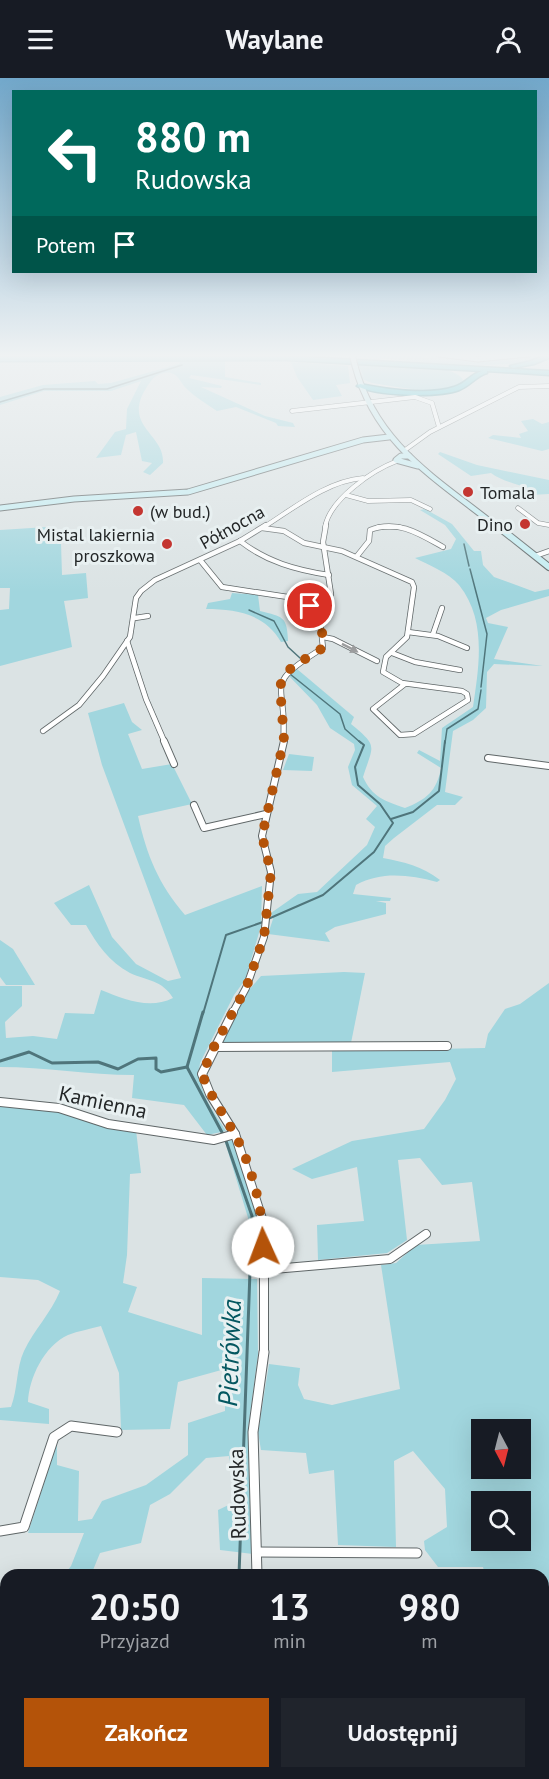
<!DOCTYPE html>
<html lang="pl">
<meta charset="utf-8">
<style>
body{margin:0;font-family:"PT Sans",sans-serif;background:#20242c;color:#f1f3f6;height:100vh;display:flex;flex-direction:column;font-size:22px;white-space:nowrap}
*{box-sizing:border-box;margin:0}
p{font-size:20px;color:#9ea1a6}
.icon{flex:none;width:33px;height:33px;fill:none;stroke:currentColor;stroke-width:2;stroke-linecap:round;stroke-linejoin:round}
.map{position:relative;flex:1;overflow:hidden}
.side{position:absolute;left:0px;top:1491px;width:549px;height:210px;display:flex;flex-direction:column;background:#171b24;border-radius:18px 18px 0 0;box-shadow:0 6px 24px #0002}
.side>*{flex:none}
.banner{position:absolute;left:12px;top:12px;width:525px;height:183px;border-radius:0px;box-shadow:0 6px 24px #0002;background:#00695c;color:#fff;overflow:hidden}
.needle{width:39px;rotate:173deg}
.buttons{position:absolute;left:471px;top:1341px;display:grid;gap:12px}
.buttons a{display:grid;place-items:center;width:60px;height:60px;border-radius:0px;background:#171b24;box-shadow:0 6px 24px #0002;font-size:30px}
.pin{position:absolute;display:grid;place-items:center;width:51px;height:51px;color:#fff;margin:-26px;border:3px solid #fff;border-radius:50%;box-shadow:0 2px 6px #0007}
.me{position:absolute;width:66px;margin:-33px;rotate:358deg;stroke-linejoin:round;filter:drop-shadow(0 0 4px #0008)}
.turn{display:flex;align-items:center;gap:21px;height:126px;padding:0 24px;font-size:27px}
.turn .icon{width:78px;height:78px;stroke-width:2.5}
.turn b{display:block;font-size:42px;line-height:51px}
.then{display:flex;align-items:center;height:57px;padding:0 24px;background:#0003;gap:12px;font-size:22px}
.eta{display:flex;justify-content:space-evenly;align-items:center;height:102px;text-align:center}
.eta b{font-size:36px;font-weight:700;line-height:42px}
.primary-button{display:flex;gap:12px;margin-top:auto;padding:12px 24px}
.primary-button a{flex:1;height:69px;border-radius:0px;background:#b45309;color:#fff;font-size:24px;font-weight:700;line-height:69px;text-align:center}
.primary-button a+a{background:#20242c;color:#f1f3f6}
header{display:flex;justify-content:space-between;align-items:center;height:78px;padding:0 24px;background:#171b24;font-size:27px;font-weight:700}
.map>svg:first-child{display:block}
.green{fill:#a1d6de;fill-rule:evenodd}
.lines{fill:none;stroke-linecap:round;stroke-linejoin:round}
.stream-far2{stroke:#4f757b;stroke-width:1.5}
.stream-far1{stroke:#4f757b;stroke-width:2}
.stream{stroke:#4f757b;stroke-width:3}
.street-far4-casing{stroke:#5f6667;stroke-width:5}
.street-far3-casing{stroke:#5f6667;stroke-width:6}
.street-far2-casing{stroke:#5f6667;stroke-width:8}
.street-far1-casing{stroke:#5f6667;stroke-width:10}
.street-casing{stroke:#5f6667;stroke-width:11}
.secondary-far1-casing{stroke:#5f6667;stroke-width:7}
.secondary-casing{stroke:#5f6667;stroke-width:8}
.highway-casing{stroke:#358b96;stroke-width:3}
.street-far4{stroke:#fff;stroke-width:4}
.street-far3{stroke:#fff;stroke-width:4.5}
.street-far2{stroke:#fff;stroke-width:6}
.street-far1{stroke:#fff;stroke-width:8}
.street{stroke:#fff;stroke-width:9}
.secondary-far1{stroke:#c5edf2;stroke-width:5}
.secondary{stroke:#c5edf2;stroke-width:6}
.highway{fill:#3ec2d2;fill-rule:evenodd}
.secondary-bridge-casing{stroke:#5f6667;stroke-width:7;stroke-linecap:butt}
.secondary-bridge{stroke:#c5edf2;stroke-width:5}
.oneway{fill:#9c9d9e}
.route{stroke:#b45309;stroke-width:10;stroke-dasharray:0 18}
.poi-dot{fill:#c43631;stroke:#e8f0f1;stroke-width:2}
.labels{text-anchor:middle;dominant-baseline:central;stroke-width:6;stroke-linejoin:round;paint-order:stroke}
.far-poi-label{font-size:18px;fill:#232627;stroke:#e8f0f1;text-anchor:start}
.far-street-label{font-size:18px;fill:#232627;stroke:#e8f0f1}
.street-label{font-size:21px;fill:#232627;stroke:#e8f0f1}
.near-water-label{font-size:27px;font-style:italic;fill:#045760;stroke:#e8f0f1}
</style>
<header><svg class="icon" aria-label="menu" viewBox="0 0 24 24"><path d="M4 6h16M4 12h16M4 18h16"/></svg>Waylane<svg class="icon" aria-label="person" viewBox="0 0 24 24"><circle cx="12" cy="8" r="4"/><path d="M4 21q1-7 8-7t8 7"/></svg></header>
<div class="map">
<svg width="549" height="1701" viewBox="0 0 549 1701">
<rect width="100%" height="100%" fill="#dbe3e4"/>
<g class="green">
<path d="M356 276H423L425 280H429L428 276C448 276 468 281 488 281 509 281 528 276 549 276 520 298 398 280 357 279Z"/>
<path d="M180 282 225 283V299L261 305V307L191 297 189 300 222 308 221 310 201 309 265 338 293 345 295 349 278 348 276 345 236 329 217 333C207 326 196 320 187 311 181 306 179 297 171 295 164 293 154 298 151 303 117 348 165 354 163 385L150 397 143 394 152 385 142 383 136 354 126 357 121 377 96 380 115 354 126 351 127 331 141 303 111 313H44L0 327V319L43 307 95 303 98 306 111 305 179 286Z"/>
<polygon points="291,284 348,288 350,305 336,307 342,318 313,322 297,299"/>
<path d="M357 285C378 286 455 284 463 302 452 322 389 307 372 305L362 301 358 290 365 301Z"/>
<polygon points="533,341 542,346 549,344 549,371 542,373 488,360 493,357 521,360 519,356 528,353 521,343"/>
<path d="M440 374 477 387 549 402V416L531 417 534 413C519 406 503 404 491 395L471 398 438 376Z"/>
<path d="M425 431 452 446 474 473H481L483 487 494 499 535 514 549 511V518L501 532 486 540 488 545 508 549 494 581 543 588 494 586 487 594 486 630 473 642 453 653 445 714 463 719 455 727H437L394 760 385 768 383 780C404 784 422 788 440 802L437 804C409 797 382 793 356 807L353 816 391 820 390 823H376L386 825V836L335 849 325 855 330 864 268 856 273 841 271 835 298 816 317 814 367 767 375 749 366 741 377 728 352 707 348 689 355 672 354 666 330 650 317 627 288 597 297 591 354 639 351 646C379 669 373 667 363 699 372 719 385 723 405 730 426 722 437 713 441 690L417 675 419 672 440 683 442 650 473 629C479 588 487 542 459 507 449 495 429 487 415 480L451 471 456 461 445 447 420 432Z"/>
<polygon points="47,449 47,466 61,465 62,497 86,495 88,520 64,523 72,569 0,588 0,532 9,531 10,510 0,510 0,452"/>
<path d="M232 515 258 517 260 533C283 539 287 538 288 563L281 564C265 536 236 531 206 531L208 525 230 521Z"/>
<path d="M124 625 132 644 142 652 128 656 142 691 172 686 192 726 138 738C147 778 158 805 185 837L262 808 261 848 245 902 234 917 200 985C196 1011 212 1031 226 1053L207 1057 184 1027 132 1020 134 997C89 997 45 989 0 989V908H22V928L5 944 6 960 33 958 57 961 65 935 94 936 101 912C124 921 149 932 173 920 162 902 148 903 130 895 109 884 97 866 86 847H71L54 825 89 807 112 859 136 886 168 903 181 900 102 687 88 635Z"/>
<polygon points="289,676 314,679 312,693 283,692"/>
<polygon points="0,862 13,871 35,907 6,907 0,899"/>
<polygon points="344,894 365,895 351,965 220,966 249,912 261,898"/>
<path d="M549 905V1698L492 1701H374L364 1695H543V1497H485L483 1489H438L425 1472 424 1463 447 1449 445 1411 413 1373 394 1383 396 1469 338 1467 334 1392 309 1396 306 1375 261 1372 258 1354 269 1286 300 1290 298 1307 304 1321 332 1327 400 1311 381 1187 396 1185 416 1167 480 1163 472 1104 442 1107 420 1080 398 1082 407 1162 387 1175 318 1182 317 1147 364 1143 357 1089 312 1101 292 1091 352 1063 424 1051 445 1022 456 1001 450 984 332 994V973L485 970 488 956 505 931 520 926ZM482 1352H520V1390H482ZM482 1424H520V1462H482Z"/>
<path d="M0 1028 57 1033 103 1049 136 1052 141 1095 130 1096 127 1177 123 1205 137 1209 128 1234 202 1257V1200L257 1201 258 1276 248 1352 253 1476 220 1472 218 1432 237 1423 229 1378 206 1380 170 1416 150 1427 141 1465 100 1475 91 1497H64L71 1488 84 1455H28L57 1365V1387L79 1393 78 1443 92 1441 102 1423 146 1407 188 1377V1345L225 1333V1291L178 1304 170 1351 121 1352 119 1295 101 1248C90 1251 78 1253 68 1257 44 1268 29 1300 28 1324L49 1331V1346L0 1342V1330L11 1329C18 1311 16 1290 24 1273 34 1252 51 1235 60 1213L38 1202 0 1199Z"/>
<polygon points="233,1062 252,1115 259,1145 258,1179 248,1177 249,1143 225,1064"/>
<polygon points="6,1567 6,1695 93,1695 92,1701 0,1701 0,1580"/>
<polygon points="102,1695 246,1695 246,1701 101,1701"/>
<polygon points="259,1695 319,1695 333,1701 259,1701"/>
</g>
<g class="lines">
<g class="stream-far2">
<polyline points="0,324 44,311 107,311 182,287"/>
<polyline points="464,466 469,488"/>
<polyline points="470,491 487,556 481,609"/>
<polyline points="249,532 274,543 288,569 300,580"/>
<polyline points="290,596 340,636 345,651 361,665"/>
<polyline points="445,665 447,651 478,631 481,612"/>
</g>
<g class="stream-far1">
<polyline points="391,741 413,734 439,713 445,663"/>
<polyline points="268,841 323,817 374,774 393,745 380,726 358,707 355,689 364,667 359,663"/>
<polyline points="203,936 226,857 263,844"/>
</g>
<g class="stream">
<polyline points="0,983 29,974 52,985 98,984 118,991 138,981 156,980 156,991 161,994 187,989"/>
<polyline points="187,989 225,1060 252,1138 239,1497"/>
<polyline points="187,989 203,934"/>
<polyline points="232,1701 233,1695"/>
</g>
<defs>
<g id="street-far4">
<polyline points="292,333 415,319 432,325 439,349"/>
<polyline points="405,372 430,354 519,309 549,308"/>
<polyline points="346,417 368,423 411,422 430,431"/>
<polyline points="518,430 538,445 549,447"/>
<path d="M264 449C294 430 327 403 363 400"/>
<path d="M325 449C330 421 373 392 397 383"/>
<polyline points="378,449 400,449"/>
</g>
<g id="street-far3">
<polyline points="262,450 284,453 304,465 342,473 412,504 414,509 407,559 386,579 383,594 402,605 462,613 467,616 468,622 414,656 400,657 373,631 405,606"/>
<path d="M240 463C267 484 296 492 329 497"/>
<path d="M357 478 369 463 370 452C397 441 420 456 443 469"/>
<polyline points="535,478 549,473"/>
<polyline points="200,482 222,509 301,521 321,537"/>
<polyline points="135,540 148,538"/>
<polyline points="408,554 438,558 467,570"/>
<polyline points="433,556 442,530"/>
<polyline points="323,559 333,561 377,583"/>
<polyline points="127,563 146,621 165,665"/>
<polyline points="392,575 415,584 460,592"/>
<polyline points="43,653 79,627 103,598 130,559 136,520 141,513 155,502 240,463 266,447"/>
<path d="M283 665C289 604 259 609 323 570L320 542 331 516 323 464 326 447"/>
</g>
<g id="street-far2">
<polyline points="164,663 174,686"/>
<polyline points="488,680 549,688"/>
<polyline points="194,727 204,750 266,736"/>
<polyline points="232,936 246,910 264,859 271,794 262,758 284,663"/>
</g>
<g id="street-far1">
<polyline points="233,934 202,996 210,1016 235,1056 264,1147 264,1275"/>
<polyline points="214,969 447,968"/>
<polyline points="0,1024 59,1030 108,1046 214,1062 235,1056"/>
<polyline points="262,1192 390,1181 426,1156"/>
</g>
<g id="street">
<polyline points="0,1453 24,1449 54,1359 71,1348 117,1354"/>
<polyline points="257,1474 417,1475"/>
<polyline points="257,1497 253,1354 264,1274"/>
<polyline points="253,1695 253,1701"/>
<polyline points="95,1701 96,1695"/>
</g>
<g id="secondary-far1">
<polyline points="439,276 478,281 528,276"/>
<path d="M355 288C376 367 437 401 497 449"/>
<polyline points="409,378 401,378 396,382 418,388"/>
<polyline points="0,430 74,421 188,414 363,362 389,359"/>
</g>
<polyline id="secondary" points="496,447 549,489"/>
<g id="highway">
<polygon points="549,276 549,280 534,286 513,290 510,288 531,283"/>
<path d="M287 278 549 293V297L487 293V295C476 298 470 308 459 312 438 320 376 318 357 308L360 306C386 311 428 318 454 309 465 306 471 296 482 293L287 282 0 283V279Z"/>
</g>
</defs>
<use href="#street-far4" class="street-far4-casing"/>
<use href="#street-far3" class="street-far3-casing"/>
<use href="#street-far2" class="street-far2-casing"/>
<use href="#street-far1" class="street-far1-casing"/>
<use href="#street" class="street-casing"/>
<use href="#secondary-far1" class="secondary-far1-casing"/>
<use href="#secondary" class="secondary-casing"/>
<use href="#highway" class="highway-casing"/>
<use href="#street-far4" class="street-far4"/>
<use href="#street-far3" class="street-far3"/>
<use href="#street-far2" class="street-far2"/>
<use href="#street-far1" class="street-far1"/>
<use href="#street" class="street"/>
<use href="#secondary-far1" class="secondary-far1"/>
<use href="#secondary" class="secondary"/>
<use href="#highway" class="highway"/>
<defs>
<polyline id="secondary-bridge" points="352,276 355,288"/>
</defs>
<use href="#secondary-bridge" class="secondary-bridge-casing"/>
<use href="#secondary-bridge" class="secondary-bridge"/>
</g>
<defs><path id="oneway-solid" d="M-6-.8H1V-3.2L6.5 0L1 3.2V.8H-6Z" transform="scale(1.5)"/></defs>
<use class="oneway" href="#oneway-solid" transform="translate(350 570) rotate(27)"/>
<linearGradient id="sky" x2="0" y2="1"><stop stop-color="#72a8cb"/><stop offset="0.54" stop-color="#eff2f3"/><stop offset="1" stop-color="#eff2f3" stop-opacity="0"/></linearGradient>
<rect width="549" height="514" fill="url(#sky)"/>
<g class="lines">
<path class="route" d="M263 1169C264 1133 251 1085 233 1053 222 1034 210 1017 202 996L214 969 246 910 264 859 271 794 262 758 284 662 280 608 285 597 292 589 323 570 321 537 310 528"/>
</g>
<g class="poi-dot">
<circle cx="468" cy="414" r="6"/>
<circle cx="138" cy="433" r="6"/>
<circle cx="525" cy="446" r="6"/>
<circle cx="167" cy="466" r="6"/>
</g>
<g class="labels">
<g class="far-poi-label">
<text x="480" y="414">Tomala</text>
<text x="150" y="433">(w bud.)</text>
<text x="513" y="446" text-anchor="end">Dino</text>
<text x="155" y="456" text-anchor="end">Mistal lakiernia<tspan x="155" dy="21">proszkowa</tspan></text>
</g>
<g class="far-street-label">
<text transform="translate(232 449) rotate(-29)">Północna</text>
</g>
<g class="street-label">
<text transform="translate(103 1024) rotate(12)">Kamienna</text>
<text transform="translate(237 1416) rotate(-92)">Rudowska</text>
</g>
<g class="near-water-label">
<text transform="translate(229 1275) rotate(-88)">Pietrówka</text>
</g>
</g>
</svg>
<div class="buttons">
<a><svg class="needle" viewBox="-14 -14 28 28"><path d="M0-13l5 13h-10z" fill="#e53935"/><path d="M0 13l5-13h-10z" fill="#9ea1a6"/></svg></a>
<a><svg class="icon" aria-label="search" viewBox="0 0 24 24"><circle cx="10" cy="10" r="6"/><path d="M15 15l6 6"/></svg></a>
</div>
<div class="pin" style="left:310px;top:528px;background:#d93025"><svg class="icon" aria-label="arrive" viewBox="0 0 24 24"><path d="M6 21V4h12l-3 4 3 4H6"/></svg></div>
<svg class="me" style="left:263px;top:1169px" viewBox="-20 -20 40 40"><circle r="19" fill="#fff"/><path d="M0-13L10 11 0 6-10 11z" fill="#b45309"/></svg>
<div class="banner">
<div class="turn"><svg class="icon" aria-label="left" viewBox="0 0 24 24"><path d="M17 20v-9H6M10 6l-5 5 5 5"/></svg><div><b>880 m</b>Rudowska</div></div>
<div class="then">Potem<svg class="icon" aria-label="arrive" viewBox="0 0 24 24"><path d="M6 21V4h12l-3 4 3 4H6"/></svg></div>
</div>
<section class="side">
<div class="eta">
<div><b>20:50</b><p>Przyjazd</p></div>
<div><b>13</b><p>min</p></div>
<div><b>980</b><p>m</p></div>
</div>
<div class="primary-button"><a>Zakończ</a><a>Udostępnij</a></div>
</section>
</div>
